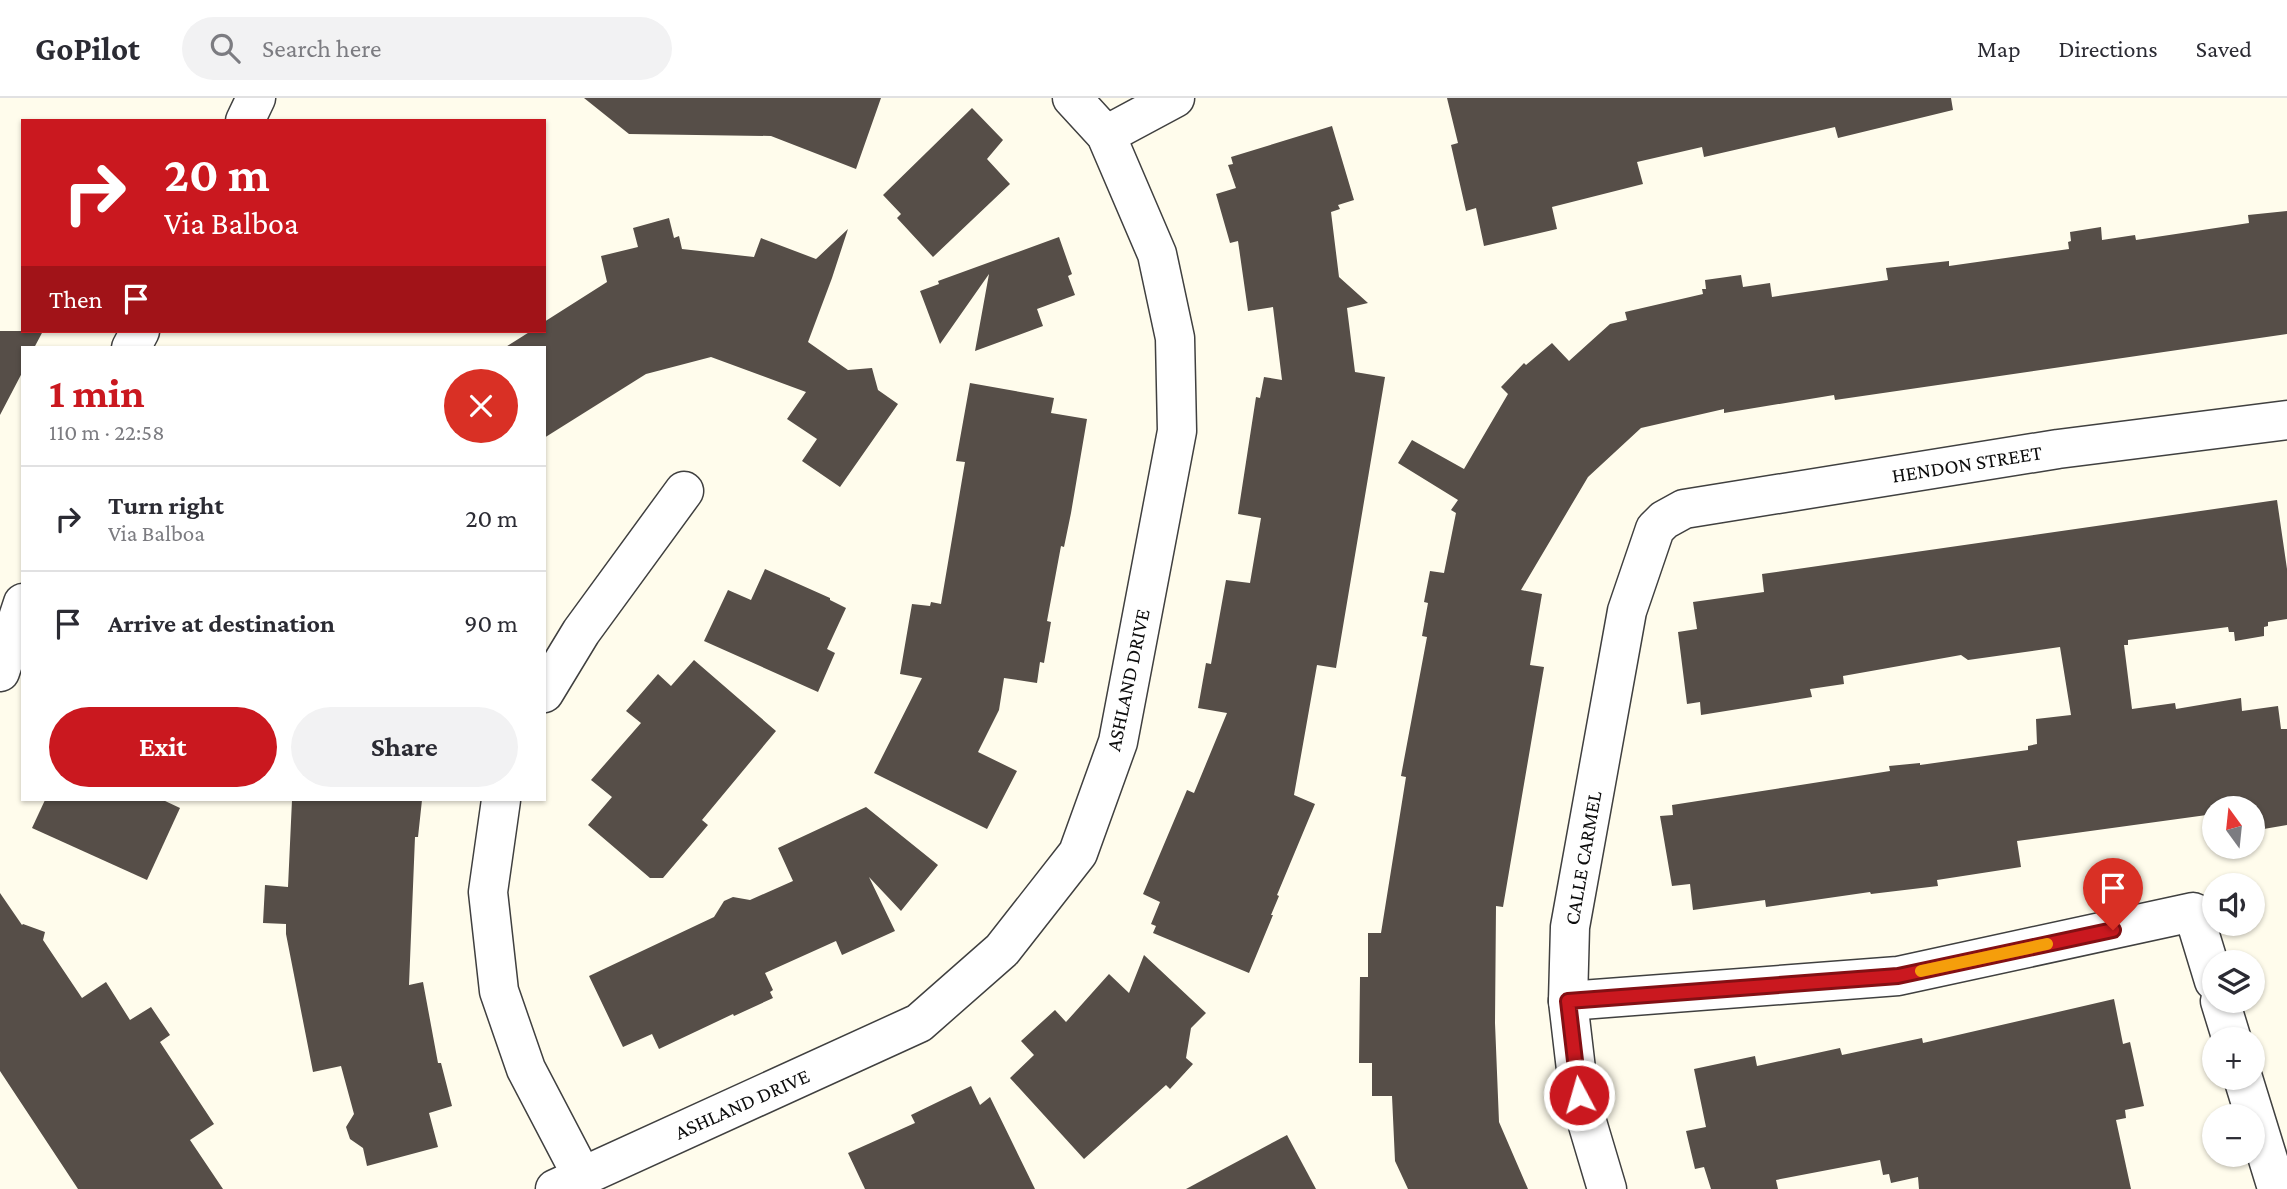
<!DOCTYPE html>
<meta charset="utf-8">
<style>
body{margin:0;font-family:"Crimson Pro",serif;background:#f2f2f3;color:#2b2b33;height:100vh;display:flex;flex-direction:column;font-size:26px;white-space:nowrap}
*{box-sizing:border-box;margin:0}
p{font-size:23px;color:#7c7c81}
.icon{flex:none;width:38px;height:38px;fill:none;stroke:currentColor;stroke-width:2;stroke-linecap:round;stroke-linejoin:round}
.map{position:relative;flex:1;overflow:hidden}
.panel{position:absolute;left:21px;top:248px;width:525px;height:455px;display:flex;flex-direction:column;background:#fff;border-radius:0px;box-shadow:0 2px 5px #0004}
.panel>*{flex:none}
.banner{position:absolute;left:21px;top:21px;width:525px;height:214px;border-radius:0px;box-shadow:0 2px 5px #0004;background:#ca181f;color:#fff;overflow:hidden}
.needle{width:46px;rotate:345deg}
.buttons{position:absolute;left:2202px;top:698px;display:grid;gap:14px}
.buttons a{display:grid;place-items:center;width:63px;height:63px;border-radius:50%;background:#fff;box-shadow:0 2px 5px #0004;font-size:35px}
.pin{position:absolute;display:grid;place-items:center;width:60px;height:60px;color:#fff;margin:-72px -30px;border-radius:50% 50% 50% 0;rotate:-45deg;box-shadow:0 0 7px #0007}
.pin .icon{rotate:45deg}
.me{position:absolute;width:77px;margin:-38px;rotate:354deg;stroke-linejoin:round;filter:drop-shadow(0 0 5px #0008)}
.turn{display:flex;align-items:center;gap:24px;height:147px;padding:0 28px;font-size:32px}
.turn .icon{width:91px;height:91px;stroke-width:2.5}
.turn b{display:block;font-size:49px;line-height:60px}
.then{display:flex;align-items:center;height:66px;padding:0 28px;background:#0003;gap:14px;font-size:26px}
.round{display:grid;place-items:center;flex:none;width:74px;height:74px;border-radius:37px;background:#f2f2f3}
.overview{display:flex;align-items:center;justify-content:space-between;height:119px;padding:0 28px}
h1{font-size:42px;font-weight:700;line-height:52px;color:#ca181f}
.primary-button{display:flex;gap:14px;margin-top:auto;padding:14px 28px}
.primary-button a{flex:1;height:80px;border-radius:42px;background:#ca181f;color:#fff;font-size:28px;font-weight:700;line-height:80px;text-align:center}
.primary-button a+a{background:#f2f2f3;color:#2b2b33}
ul{padding:0;list-style:none}
li{display:flex;align-items:center;gap:21px;height:105px;padding:0 28px;border-top:2px solid #e1e1e2}
li div{flex:1}
li b{display:block;font-size:26px}
li em{font-style:normal}
header{display:flex;align-items:center;gap:42px;box-sizing:border-box;height:98px;padding:0 35px;background:#fff;border-bottom:2px solid #e1e1e2}
header strong{font-size:33px}
nav{display:flex;gap:38px;margin-inline-start:auto;font-size:24px}
.search{width:490px;height:63px;background:#f2f2f3;display:flex;align-items:center;gap:18px;box-sizing:border-box;padding:0 24px;border-radius:38px;color:#7c7c81;font-size:26px}
.map>svg:first-child{display:block}
.building{fill:#564e48}
.lines{fill:none;stroke-linecap:round;stroke-linejoin:round}
.minor-casing{stroke:#404040;stroke-width:41}
.minor{stroke:#fff;stroke-width:38}
.route-casing{stroke:#831014;stroke-width:18}
.route{stroke:#ca181f;stroke-width:12}
.slow{stroke:#f59e0b;stroke-width:12}
.labels{text-anchor:middle;dominant-baseline:central;stroke-width:7;stroke-linejoin:round;paint-order:stroke}
.street-label{font-size:21px;fill:#0d0d0d;stroke:#fff}
</style>
<header>
<strong>GoPilot</strong>
<div class="search"><svg class="icon" aria-label="search" viewBox="0 0 24 24"><circle cx="10" cy="10" r="6"/><path d="M15 15l6 6"/></svg>Search here</div>
<nav><a>Map</a><a>Directions</a><a>Saved</a></nav>
</header>
<div class="map">
<svg width="2287" height="1091" viewBox="0 0 2287 1091">
<rect width="100%" height="100%" fill="#fffcec"/>
<g class="building">
<polygon points="584,0 881,0 856,71 771,38 629,36"/>
<polygon points="1447,0 1951,0 1953,12 1838,40 1835,29 1704,59 1702,49 1637,64 1643,86 1552,109 1557,131 1484,148 1476,110 1466,113 1451,47 1458,45"/>
<polygon points="972,10 1003,42 987,61 1010,86 933,159 897,120 901,116 883,97"/>
<polygon points="1332,28 1354,102 1338,107 1340,111 1331,114 1339,179 1368,205 1347,210 1355,274 1385,279 1336,570 1317,567 1294,697 1315,706 1277,797 1279,798 1271,817 1273,817 1249,875 1153,835 1156,828 1151,826 1160,804 1143,796 1187,692 1194,695 1227,615 1198,610 1206,565 1211,566 1226,482 1250,485 1261,420 1238,416 1256,299 1260,300 1264,279 1282,282 1273,209 1248,213 1238,143 1230,145 1216,96 1236,90 1228,67 1233,66 1231,59"/>
<polygon points="2287,113 2287,236 1835,302 1834,297 1724,315 1724,311 1641,330 1588,379 1521,492 1542,496 1530,567 1544,569 1503,809 1496,808 1495,925 1499,1024 1528,1091 1408,1091 1395,1063 1392,998 1372,998 1372,965 1359,965 1360,879 1368,879 1368,835 1381,835 1406,679 1401,678 1427,539 1422,538 1428,505 1424,504 1430,473 1444,475 1456,415 1451,412 1458,402 1398,365 1412,342 1464,371 1508,296 1501,289 1524,265 1526,267 1552,245 1569,263 1610,226 1627,222 1625,214 1703,196 1702,191 1706,191 1705,182 1741,177 1743,189 1770,185 1772,199 1888,182 1886,170 1949,163 1949,168 2069,151 2068,144 2071,143 2070,134 2101,129 2102,142 2135,137 2136,142 2249,125 2248,117"/>
<polygon points="669,120 674,140 679,138 682,151 754,159 761,140 816,161 848,131 832,180 808,244 848,272 872,270 878,292 898,306 840,389 802,363 817,341 787,321 806,294 711,259 646,276 544,340 544,250 504,250 531,233 544,233 544,224 607,184 601,158 638,149 633,130"/>
<polygon points="1059,139 1072,176 1068,178 1075,197 1037,211 1043,228 975,253 989,176 940,246 920,193 939,186 938,183"/>
<polygon points="0,233 43,233 34,250 23,250 23,273 0,317"/>
<polygon points="970,285 1054,300 1051,315 1087,321 1071,415 1064,449 1061,448 1047,523 1051,524 1044,565 1040,564 1037,585 1004,580 999,612 978,654 1017,673 987,731 874,675 922,580 900,576 912,506 930,508 931,504 941,506 965,364 956,363"/>
<polygon points="2277,402 2287,471 2287,521 2268,524 2268,528 2264,529 2264,538 2235,543 2234,534 2229,534 2228,529 2128,542 2128,547 2124,547 2132,611 2175,605 2176,611 2241,600 2242,613 2278,608 2281,631 2287,631 2287,727 2252,733 2252,710 2214,710 2214,716 2017,743 2021,769 1937,782 1938,788 1871,796 1870,794 1766,809 1765,802 1693,812 1690,786 1672,788 1660,718 1673,717 1672,707 1890,673 1889,668 1920,665 1920,667 2028,652 2028,648 2037,646 2036,621 2071,617 2060,549 1968,562 1961,557 1843,578 1844,586 1810,591 1812,599 1701,617 1700,604 1687,606 1678,534 1697,531 1693,504 1764,494 1762,476"/>
<polygon points="765,471 830,500 830,502 846,510 827,551 835,555 818,594 704,543 728,492 751,502"/>
<polygon points="694,562 776,633 702,722 708,727 663,780 650,780 588,727 612,699 591,682 641,625 626,613 658,576 671,588"/>
<polygon points="45,702 163,702 180,710 147,782 32,730"/>
<polygon points="292,702 422,702 418,739 415,739 409,887 423,884 438,965 441,965 452,1008 429,1015 438,1049 367,1068 363,1050 350,1041 346,1029 354,1016 341,968 313,974 286,836 286,826 263,825 265,787 288,789"/>
<polygon points="866,709 938,767 901,813 869,779 895,833 842,857 836,843 765,875 773,892 770,894 773,900 734,918 733,916 659,951 652,936 623,949 589,878 714,819 724,803 733,799 750,802 793,783 778,750"/>
<polygon points="0,795 22,827 23,826 45,834 43,842 82,900 106,884 130,922 151,909 170,937 160,944 214,1026 190,1042 223,1091 78,1091 0,973"/>
<polygon points="1144,857 1206,915 1191,930 1186,960 1193,966 1170,991 1166,987 1084,1061 1010,980 1034,957 1021,943 1055,912 1066,924 1109,876 1129,895"/>
<polygon points="2114,901 2123,946 2130,944 2144,1008 2125,1012 2126,1020 2116,1022 2131,1091 1919,1091 1918,1079 1891,1085 1889,1076 1883,1077 1880,1062 1776,1082 1778,1091 1711,1091 1704,1069 1695,1071 1686,1033 1706,1029 1694,971 1755,958 1757,968 1840,950 1842,957 1922,940 1923,945"/>
<polygon points="971,988 980,1007 990,999 1035,1091 865,1091 848,1055 915,1025 911,1017"/>
<polygon points="1287,1037 1316,1091 1186,1091"/>
</g>
<g class="lines">
<defs>
<g id="minor">
<polyline points="245,23 256,0"/>
<polyline points="1106,37 1175,0"/>
<polyline points="131,250 140,233"/>
<polyline points="0,574 23,505"/>
<polyline points="544,595 581,534 684,393"/>
<polyline points="501,702 488,794 499,893 526,971 582,1078"/>
<polyline points="1568,903 1898,878 2193,814 2214,883"/>
<polyline points="2220,903 2232,942"/>
<polyline points="2243,980 2276,1087"/>
<polyline points="555,1091 919,925 1002,852 1078,755 1118,644 1177,333 1175,240 1157,156 1106,37 1072,0"/>
<polyline points="1607,1091 1579,997 1568,903 1570,829 1627,513 1655,431 1664,422 1684,411 2058,351 2287,322"/>
</g>
</defs>
<use href="#minor" class="minor-casing"/>
<use href="#minor" class="minor"/>
</g>
<g class="lines">
<defs>
<polyline id="route" points="1579,997 1568,903 1898,878 2113,832"/>
</defs>
<use href="#route" class="route-casing"/>
<use href="#route" class="route"/>
<polyline class="slow" points="1921,873 2047,846"/>
</g>
<g class="labels">
<g class="street-label">
<text transform="translate(1967 366) rotate(-9)">HENDON STREET</text>
<text transform="translate(1128 582) rotate(-78)">ASHLAND DRIVE</text>
<text transform="translate(1583 760) rotate(-80)">CALLE CARMEL</text>
<text transform="translate(742 1006) rotate(-24)">ASHLAND DRIVE</text>
</g>
</g>
</svg>
<div class="buttons">
<a><svg class="needle" viewBox="-14 -14 28 28"><path d="M0-13l5 13h-10z" fill="#e53935"/><path d="M0 13l5-13h-10z" fill="#7c7c81"/></svg></a>
<a><svg class="icon" aria-label="sound" viewBox="0 0 24 24"><path d="M4 9h4l5-4v14l-5-4H4zM17 9q2 3 0 6"/></svg></a>
<a><svg class="icon" aria-label="layers" viewBox="0 0 24 24"><path d="M12 4l9 5-9 5-9-5zM3 14l9 5 9-5"/></svg></a>
<a>+</a>
<a>−</a>
</div>
<div class="pin" style="left:2113px;top:832px;background:#d93025"><svg class="icon" aria-label="arrive" viewBox="0 0 24 24"><path d="M6 21V4h12l-3 4 3 4H6"/></svg></div>
<svg class="me" style="left:1579px;top:997px" viewBox="-20 -20 40 40"><circle r="17" fill="#ca181f" stroke="#fff" stroke-width="3"/><path d="M0-11L8 9 0 5-8 9z" fill="#fff"/></svg>
<div class="banner">
<div class="turn"><svg class="icon" aria-label="right" viewBox="0 0 24 24"><path d="M7 20v-9h11M14 6l5 5-5 5"/></svg><div><b>20 m</b>Via Balboa</div></div>
<div class="then">Then<svg class="icon" aria-label="arrive" viewBox="0 0 24 24"><path d="M6 21V4h12l-3 4 3 4H6"/></svg></div>
</div>
<section class="panel">
<div class="overview"><div><h1>1 min</h1><p>110 m · 22:58</p></div><a class="round" style="background:#d93025;color:#fff"><svg class="icon" aria-label="close" viewBox="0 0 24 24"><path d="M6 6l12 12M18 6L6 18"/></svg></a></div>
<ul>
<li><svg class="icon" aria-label="right" viewBox="0 0 24 24"><path d="M7 20v-9h11M14 6l5 5-5 5"/></svg><div><b>Turn right</b><p>Via Balboa</p></div><em>20 m</em></li>
<li><svg class="icon" aria-label="arrive" viewBox="0 0 24 24"><path d="M6 21V4h12l-3 4 3 4H6"/></svg><div><b>Arrive at destination</b></div><em>90 m</em></li>
</ul>
<div class="primary-button"><a>Exit</a><a>Share</a></div>
</section>
</div>
